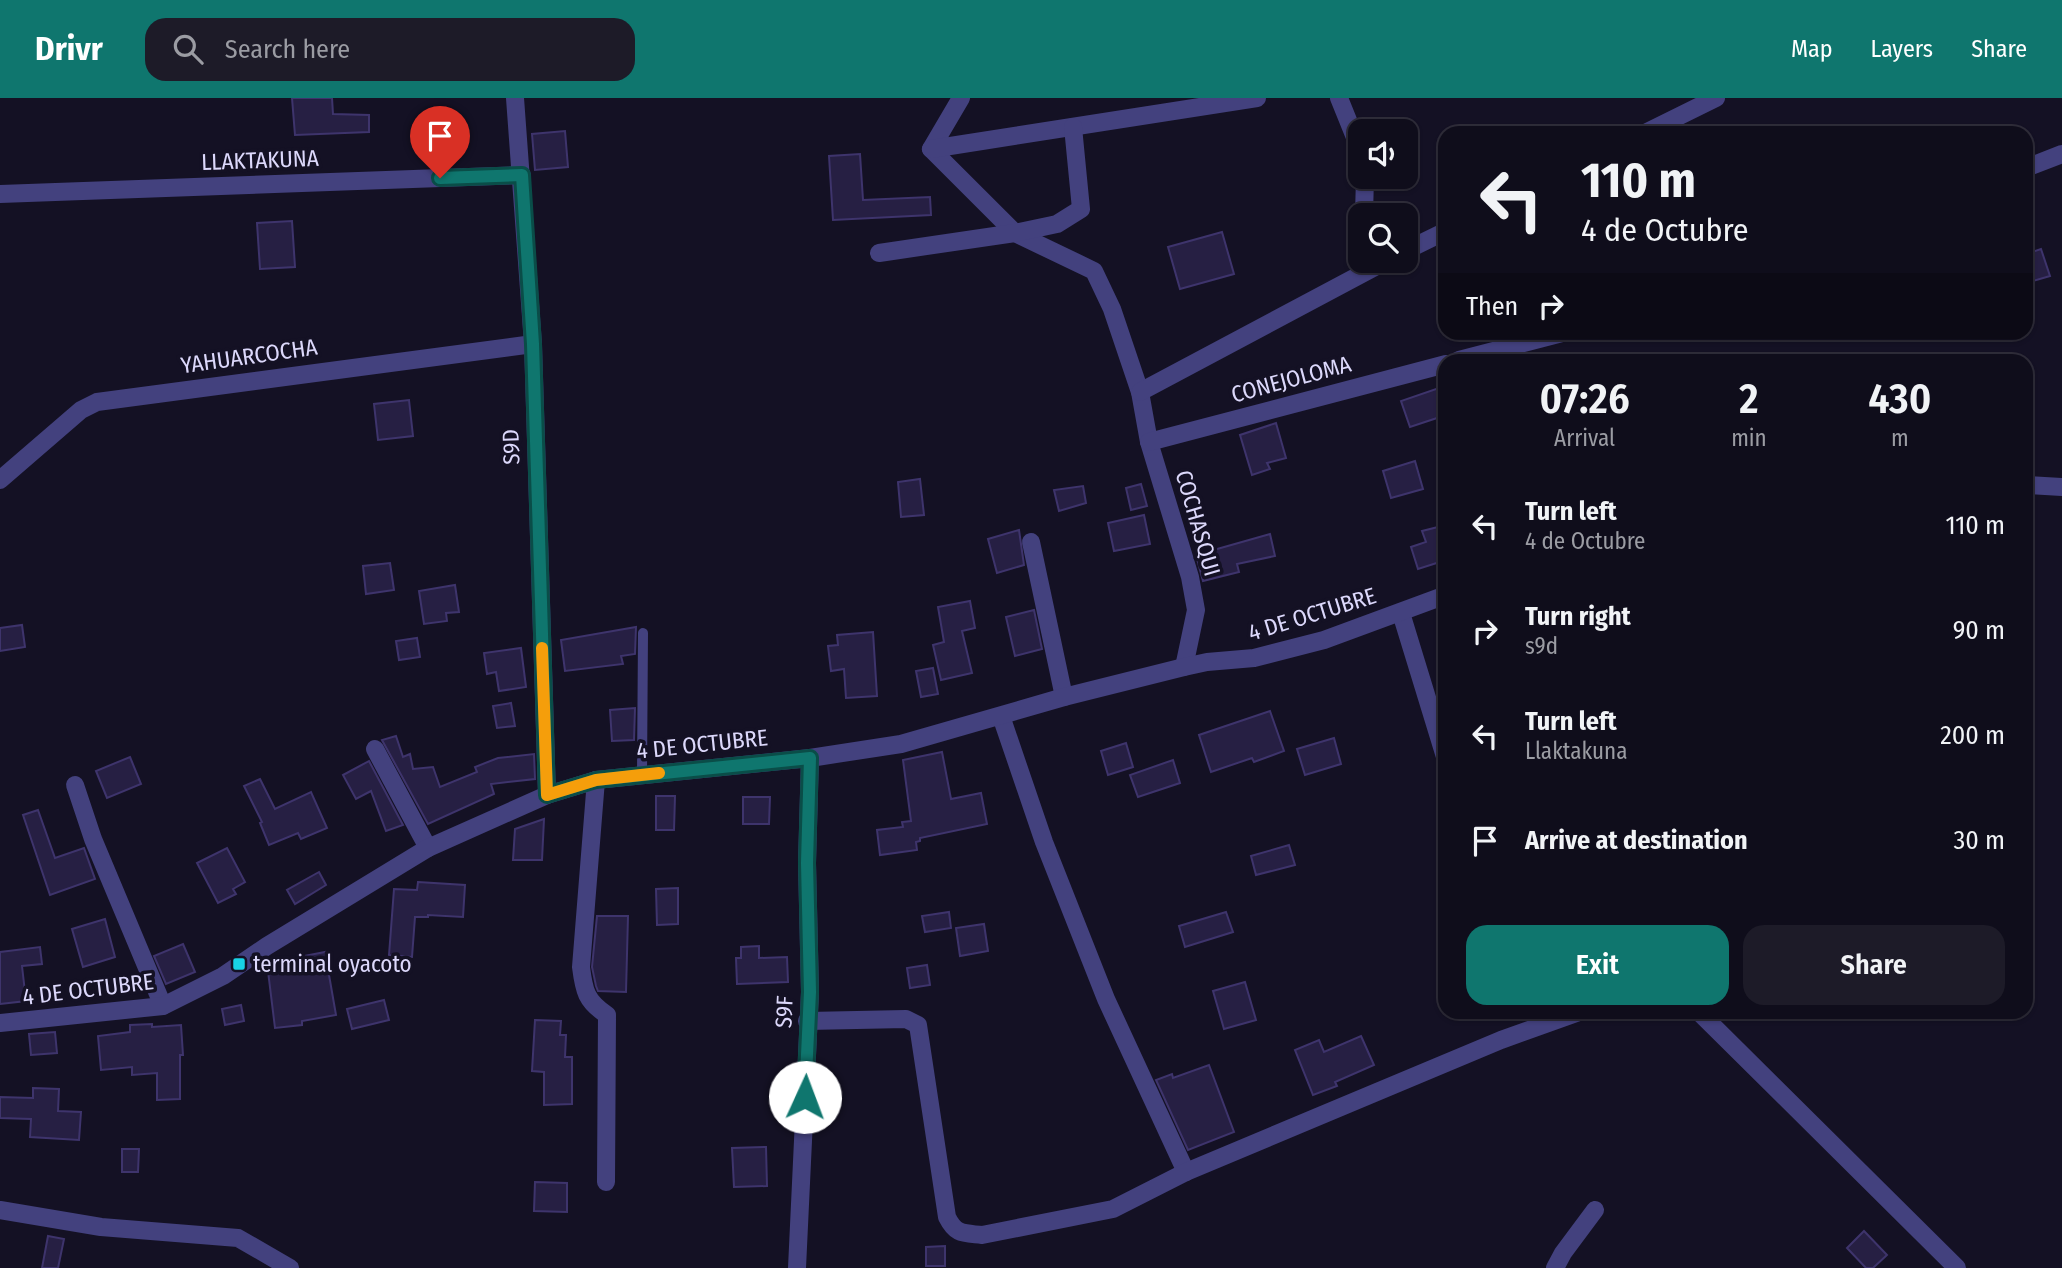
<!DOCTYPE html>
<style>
body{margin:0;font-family:"Fira Sans Condensed",sans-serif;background:#1d1b28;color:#f1f3f6;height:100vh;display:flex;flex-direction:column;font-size:26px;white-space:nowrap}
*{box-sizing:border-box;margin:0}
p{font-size:23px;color:#9b9ca3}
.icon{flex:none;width:38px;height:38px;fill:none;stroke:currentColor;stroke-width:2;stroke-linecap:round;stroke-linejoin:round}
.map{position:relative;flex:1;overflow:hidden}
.side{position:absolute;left:1438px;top:256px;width:595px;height:665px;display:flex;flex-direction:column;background:#0f0d1b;border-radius:21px;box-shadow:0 2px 5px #0004,0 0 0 2px #2f2d3a}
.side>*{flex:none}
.hud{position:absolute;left:1438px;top:28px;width:595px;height:214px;border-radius:21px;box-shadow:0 2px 5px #0004,0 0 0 2px #2f2d3a;background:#0f0d1b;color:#f1f3f6;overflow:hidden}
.tools{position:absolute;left:1348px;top:21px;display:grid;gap:14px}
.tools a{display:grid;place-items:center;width:70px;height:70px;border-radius:14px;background:#0f0d1b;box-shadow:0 2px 5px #0004,0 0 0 2px #2f2d3a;font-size:35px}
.pin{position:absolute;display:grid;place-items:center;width:60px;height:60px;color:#fff;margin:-72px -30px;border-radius:50% 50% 50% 0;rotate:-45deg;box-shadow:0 0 7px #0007}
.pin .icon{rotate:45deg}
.me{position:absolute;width:77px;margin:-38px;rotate:2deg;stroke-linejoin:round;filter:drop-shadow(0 0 5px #0008)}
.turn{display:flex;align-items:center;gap:24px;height:147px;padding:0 28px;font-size:32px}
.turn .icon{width:91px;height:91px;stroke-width:2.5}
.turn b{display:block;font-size:49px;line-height:60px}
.then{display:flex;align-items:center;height:66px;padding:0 28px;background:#0003;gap:14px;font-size:26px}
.eta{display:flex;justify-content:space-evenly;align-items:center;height:119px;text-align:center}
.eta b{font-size:42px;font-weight:600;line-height:49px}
.action{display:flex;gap:14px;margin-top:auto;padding:14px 28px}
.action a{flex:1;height:80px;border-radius:21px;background:#0f766e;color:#fff;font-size:28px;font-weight:600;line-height:80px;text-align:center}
.action a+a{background:#1d1b28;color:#f1f3f6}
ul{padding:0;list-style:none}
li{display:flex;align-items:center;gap:21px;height:105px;padding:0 28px}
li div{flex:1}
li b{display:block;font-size:26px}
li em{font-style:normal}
header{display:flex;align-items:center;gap:42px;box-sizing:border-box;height:98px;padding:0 35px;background:#0f766e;color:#fff}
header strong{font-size:33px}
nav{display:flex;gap:38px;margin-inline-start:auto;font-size:24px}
.search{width:490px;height:63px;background:#1d1b28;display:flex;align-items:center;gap:18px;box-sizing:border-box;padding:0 24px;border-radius:21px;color:#9b9ca3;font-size:26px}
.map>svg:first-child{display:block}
.building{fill:#261f43;stroke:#3e346c;stroke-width:2}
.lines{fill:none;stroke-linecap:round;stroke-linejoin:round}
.lane{stroke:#43417e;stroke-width:10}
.street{stroke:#43417e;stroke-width:18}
.route-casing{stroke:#0a4d48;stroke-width:18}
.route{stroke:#0f766e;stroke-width:12}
.slow{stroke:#f59e0b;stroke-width:12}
.poi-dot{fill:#18d3e6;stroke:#141124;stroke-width:2.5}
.labels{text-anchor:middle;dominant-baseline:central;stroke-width:7;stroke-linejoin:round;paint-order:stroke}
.street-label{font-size:23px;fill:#dcd8fb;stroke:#141124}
.poi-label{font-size:23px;fill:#dcd8fb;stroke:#141124;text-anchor:start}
</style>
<header>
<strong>Drivr</strong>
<div class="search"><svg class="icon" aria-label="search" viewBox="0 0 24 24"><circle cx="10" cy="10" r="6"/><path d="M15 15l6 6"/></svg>Search here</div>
<nav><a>Map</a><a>Layers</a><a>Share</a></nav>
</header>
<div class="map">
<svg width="2062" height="1170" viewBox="0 0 2062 1170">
<rect width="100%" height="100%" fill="#141124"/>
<g class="building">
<polygon points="292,0 332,0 333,16 369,17 369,34 295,37"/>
<polygon points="565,33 568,69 535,72 532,36"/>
<polygon points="860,56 863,102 930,99 931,117 833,122 829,58"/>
<polygon points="292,123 295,169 260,171 257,125"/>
<polygon points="1222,134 1234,176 1180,191 1168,149"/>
<polygon points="2041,151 2050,178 2026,185 2026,156"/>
<polygon points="1439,290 1446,317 1410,329 1401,303"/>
<polygon points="409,302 413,338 378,342 374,306"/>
<polygon points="1276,325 1286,360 1267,365 1270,371 1252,377 1240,337"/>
<polygon points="1415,363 1423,391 1391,400 1383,373"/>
<polygon points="920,381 924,417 901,419 898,384"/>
<polygon points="1141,386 1147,408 1131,412 1126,390"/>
<polygon points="1083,388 1086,405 1059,413 1054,392"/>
<polygon points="1144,417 1150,446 1114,453 1108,425"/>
<polygon points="1438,429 1446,462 1418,471 1411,449 1426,444 1422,433"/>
<polygon points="1019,432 1024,467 997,475 988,441"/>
<polygon points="1270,436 1275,458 1237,466 1239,474 1203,483 1196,457"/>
<polygon points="390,465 394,492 366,496 363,468"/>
<polygon points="455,487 459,514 446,515 447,523 424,526 419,493"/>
<polygon points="970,503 975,530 962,533 972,575 941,582 933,547 944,544 938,509"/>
<polygon points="1034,512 1042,551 1015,558 1006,519"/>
<polygon points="22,527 25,549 0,553 0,530"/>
<polygon points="636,529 635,556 621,558 623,566 565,573 561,542"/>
<polygon points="873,534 877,598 846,600 844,571 831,573 828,548 838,547 837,537"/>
<polygon points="417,540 420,559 399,562 396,543"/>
<polygon points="521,550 526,589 499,593 496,574 487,576 484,555"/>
<polygon points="933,570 938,596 921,599 916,573"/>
<polygon points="511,605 515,628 497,630 493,608"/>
<polygon points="635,610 634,642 612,643 610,612"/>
<polygon points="1270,613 1284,653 1254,664 1252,660 1211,674 1199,637"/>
<polygon points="396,638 403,659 410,656 413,671 433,669 440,689 477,674 475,669 498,660 534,656 535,681 491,686 494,696 428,726 382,642"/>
<polygon points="1334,640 1341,666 1305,677 1297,651"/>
<polygon points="1126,645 1133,669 1108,677 1101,653"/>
<polygon points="942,654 951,701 981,695 987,726 920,740 920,743 916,744 917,752 880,757 877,732 903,729 902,724 911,723 903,662"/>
<polygon points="130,659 141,686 107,700 96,673"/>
<polygon points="1173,662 1180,685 1138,699 1130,677"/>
<polygon points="369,663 403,727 386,733 371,693 356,701 343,677"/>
<polygon points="260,681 275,711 311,694 327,730 301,741 298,735 269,747 260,725 262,724 244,688"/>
<polygon points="656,698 675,698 674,732 656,732"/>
<polygon points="743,699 770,699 769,726 743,726"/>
<polygon points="38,712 55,760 84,750 95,781 50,797 23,717"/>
<polygon points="544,721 542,762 513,762 515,731"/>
<polygon points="1289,747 1295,767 1256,777 1251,758"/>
<polygon points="227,750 245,784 233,791 236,796 218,805 197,765"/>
<polygon points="319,774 326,787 295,806 287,792"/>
<polygon points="418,784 465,787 463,819 428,817 428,819 415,819 412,859 389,857 394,791 417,792"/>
<polygon points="678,790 678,826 657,827 656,791"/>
<polygon points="949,814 951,830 925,834 922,818"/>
<polygon points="1226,814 1233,834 1185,849 1179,828"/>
<polygon points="597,818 628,818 626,894 598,893 596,888 592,869"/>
<polygon points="105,821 115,859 83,869 72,831"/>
<polygon points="984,826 988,853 960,858 956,830"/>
<polygon points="183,846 195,874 166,886 154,858"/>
<polygon points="759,848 759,860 787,859 788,884 737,886 736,860 741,860 741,849"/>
<polygon points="40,849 42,866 22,868 26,903 0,906 0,854"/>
<polygon points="325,854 336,917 302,923 302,927 275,930 268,873 301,868 299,859"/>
<polygon points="927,867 930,887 910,890 907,870"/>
<polygon points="1245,884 1256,922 1224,931 1213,893"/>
<polygon points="384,902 389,922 352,931 347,911"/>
<polygon points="241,907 244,923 225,927 222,911"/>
<polygon points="535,922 561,923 560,937 566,937 565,959 572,959 572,1006 544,1007 544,974 532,973"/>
<polygon points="152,926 152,929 181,927 183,957 180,957 180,1001 157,1002 157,975 132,977 132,969 101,972 98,938 130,934 130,927"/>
<polygon points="55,934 57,955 31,957 29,936"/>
<polygon points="1361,938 1374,967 1335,984 1337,988 1313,997 1295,952 1319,942 1324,954"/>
<polygon points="1209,967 1234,1034 1188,1052 1156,982 1172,976 1173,980"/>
<polygon points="33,990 59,991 58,1013 81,1014 79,1042 30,1039 31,1021 0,1020 0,999 33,1000"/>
<polygon points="766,1049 767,1088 734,1089 732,1050"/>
<polygon points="122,1051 139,1051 138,1074 122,1074"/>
<polygon points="535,1084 567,1085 567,1114 534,1113"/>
<polygon points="1864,1133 1887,1157 1873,1170 1866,1170 1847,1150"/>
<polygon points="48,1138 64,1141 58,1170 42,1170"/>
<polygon points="945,1148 945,1168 926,1168 926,1149"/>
</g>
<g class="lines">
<polyline class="lane" points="642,677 643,535"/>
<g class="street">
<polyline points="515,0 533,246 547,697"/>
<polyline points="961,0 931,51 1015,135 1094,173 1112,211 1140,294 1149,344 1190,479 1196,512 1184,569"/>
<polyline points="1339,0 1360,52"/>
<polyline points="1645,35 1716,0"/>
<polyline points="931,51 1257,0"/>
<polyline points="2026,70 2062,56"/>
<polyline points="0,96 522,77"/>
<polyline points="1364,117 1365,79"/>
<polyline points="1405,153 1446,133"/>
<polyline points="879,155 1015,135 1057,126 1081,111 1073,29"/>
<polyline points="1459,262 1566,234"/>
<polyline points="1140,294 1386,163"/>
<polyline points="1149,344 1446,266"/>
<polyline points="0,382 81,312 97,304 533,246"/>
<polyline points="2026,387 2062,389"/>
<polyline points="1031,444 1064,599"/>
<polyline points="1401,515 1446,662"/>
<polyline points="1001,618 1044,744 1106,901 1186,1074"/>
<polyline points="375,651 428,750"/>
<path d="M596 682 581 869C584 893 586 903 607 917L606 1084"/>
<polyline points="75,687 93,741 163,908"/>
<polyline points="1699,914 1957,1170"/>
<path d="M807 923 906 921 918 927 947 1119C956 1137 963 1135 982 1137L1113 1111 1186 1074 1501 942 1579 914"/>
<polyline points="0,925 163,908 223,878 267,848 428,750 547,697 596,682 810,660 901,646 1064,599 1184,569 1207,564 1254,560 1324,542 1446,497"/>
<polyline points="0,1112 101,1129 238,1140 290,1170"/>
<polyline points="797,1170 810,894 807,765 810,660"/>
<polyline points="1555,1170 1563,1155 1595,1112"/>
</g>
</g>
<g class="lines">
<defs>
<polyline id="route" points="440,80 522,77 533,246 547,697 596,682 810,660 807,765 810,894 805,999"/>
</defs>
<use href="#route" class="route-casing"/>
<use href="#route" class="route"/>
<polyline class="slow" points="542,550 547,697 596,682 659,675"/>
</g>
<rect class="poi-dot" x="232" y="859" width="14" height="14" rx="3.5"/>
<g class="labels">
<g class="street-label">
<text transform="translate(260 62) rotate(-2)">LLAKTAKUNA</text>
<text transform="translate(249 258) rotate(-8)">YAHUARCOCHA</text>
<text transform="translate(1291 281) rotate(-15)">CONEJOLOMA</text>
<text transform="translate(511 349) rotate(-92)">S9D</text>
<text transform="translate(1198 425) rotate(74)">COCHASQUI</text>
<text transform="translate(1312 516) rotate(-17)">4 DE OCTUBRE</text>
<text transform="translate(702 646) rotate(-6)">4 DE OCTUBRE</text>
<text transform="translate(88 891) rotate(-7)">4 DE OCTUBRE</text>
<text transform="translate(784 914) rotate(-87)">S9F</text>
</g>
<g class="poi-label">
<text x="253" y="866">terminal oyacoto</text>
</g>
</g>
</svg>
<div class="tools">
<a><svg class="icon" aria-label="sound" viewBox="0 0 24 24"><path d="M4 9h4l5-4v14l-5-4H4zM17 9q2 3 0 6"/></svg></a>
<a><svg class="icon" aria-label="search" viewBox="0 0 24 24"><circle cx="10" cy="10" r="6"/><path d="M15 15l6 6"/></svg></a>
</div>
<div class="pin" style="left:440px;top:80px;background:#d93025"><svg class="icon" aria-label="arrive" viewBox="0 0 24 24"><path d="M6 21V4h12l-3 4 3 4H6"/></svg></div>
<svg class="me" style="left:805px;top:999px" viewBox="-20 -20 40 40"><circle r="19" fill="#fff"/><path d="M0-13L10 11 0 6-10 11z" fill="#0f766e"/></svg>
<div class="hud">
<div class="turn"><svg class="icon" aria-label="left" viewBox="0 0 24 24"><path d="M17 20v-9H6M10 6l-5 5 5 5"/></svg><div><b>110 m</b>4 de Octubre</div></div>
<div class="then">Then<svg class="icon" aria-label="right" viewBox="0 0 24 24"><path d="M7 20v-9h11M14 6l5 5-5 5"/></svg></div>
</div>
<section class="side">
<div class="eta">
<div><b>07:26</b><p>Arrival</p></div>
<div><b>2</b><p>min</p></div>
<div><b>430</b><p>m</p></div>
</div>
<ul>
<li><svg class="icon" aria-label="left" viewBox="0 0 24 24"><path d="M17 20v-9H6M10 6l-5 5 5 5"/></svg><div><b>Turn left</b><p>4 de Octubre</p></div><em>110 m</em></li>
<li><svg class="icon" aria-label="right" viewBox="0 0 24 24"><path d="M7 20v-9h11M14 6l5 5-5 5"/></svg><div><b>Turn right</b><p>s9d</p></div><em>90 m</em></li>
<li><svg class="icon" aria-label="left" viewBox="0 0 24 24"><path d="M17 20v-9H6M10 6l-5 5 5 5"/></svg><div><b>Turn left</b><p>Llaktakuna</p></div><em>200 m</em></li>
<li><svg class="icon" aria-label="arrive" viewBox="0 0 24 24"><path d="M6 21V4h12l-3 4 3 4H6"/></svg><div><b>Arrive at destination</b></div><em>30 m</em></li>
</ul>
<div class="action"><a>Exit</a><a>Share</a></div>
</section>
</div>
